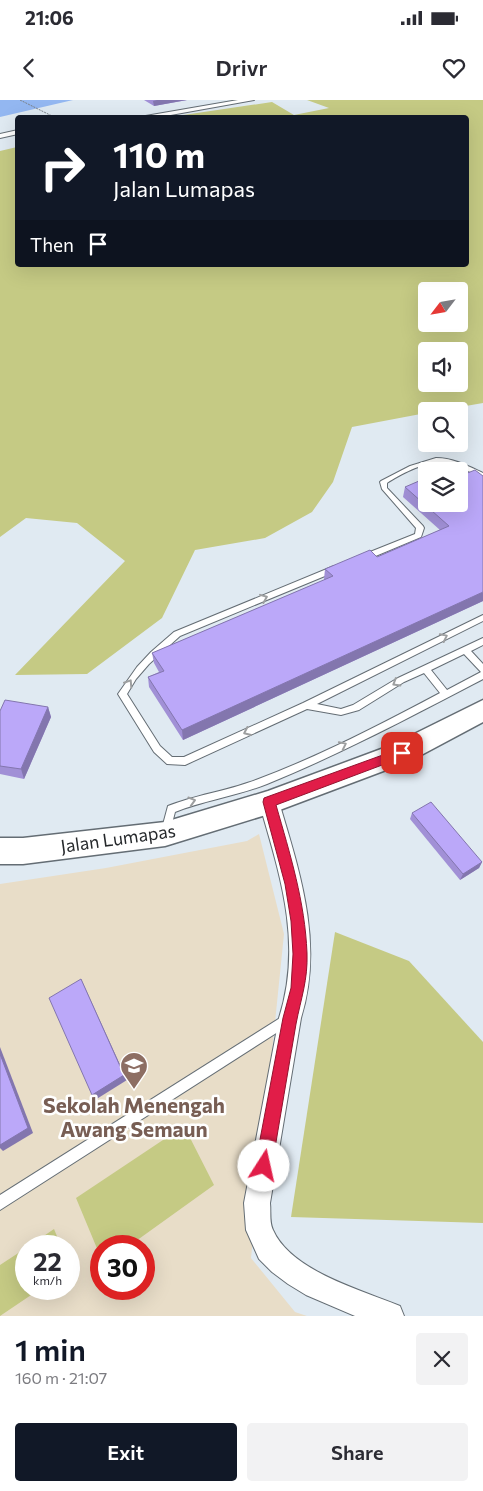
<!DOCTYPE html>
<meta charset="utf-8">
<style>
body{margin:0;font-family:Commissioner,sans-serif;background:#f2f2f3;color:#2b2b33;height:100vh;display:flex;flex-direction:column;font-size:19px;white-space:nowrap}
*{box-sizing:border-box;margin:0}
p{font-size:16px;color:#7c7c81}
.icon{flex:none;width:28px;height:28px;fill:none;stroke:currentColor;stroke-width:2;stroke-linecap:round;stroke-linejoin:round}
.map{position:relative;height:1216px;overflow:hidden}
.details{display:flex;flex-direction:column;background:#fff;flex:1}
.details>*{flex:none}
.top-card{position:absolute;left:15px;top:15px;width:454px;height:152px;border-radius:5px;box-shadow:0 5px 20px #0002;background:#111827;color:#fff;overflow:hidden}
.needle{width:32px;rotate:239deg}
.buttons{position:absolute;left:418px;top:182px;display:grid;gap:10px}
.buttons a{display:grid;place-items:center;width:50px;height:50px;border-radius:5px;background:#fff;box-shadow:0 5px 20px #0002;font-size:25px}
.speed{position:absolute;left:15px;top:1135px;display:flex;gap:10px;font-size:25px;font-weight:700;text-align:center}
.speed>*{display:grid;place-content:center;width:65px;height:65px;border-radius:50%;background:#fff;box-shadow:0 5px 20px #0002;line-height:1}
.speed small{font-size:12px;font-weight:400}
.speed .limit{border:8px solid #d22;background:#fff;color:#111}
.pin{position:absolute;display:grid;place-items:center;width:42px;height:42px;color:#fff;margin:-21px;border-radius:10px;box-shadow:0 2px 8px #0006}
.me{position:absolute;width:55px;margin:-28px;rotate:10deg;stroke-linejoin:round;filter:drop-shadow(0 0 4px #0008)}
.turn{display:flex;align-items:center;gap:18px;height:105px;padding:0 15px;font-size:22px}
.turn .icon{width:65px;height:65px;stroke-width:2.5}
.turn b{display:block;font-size:35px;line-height:42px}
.then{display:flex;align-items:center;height:48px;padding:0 15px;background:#0003;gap:10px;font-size:19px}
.round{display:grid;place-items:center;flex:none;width:52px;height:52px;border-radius:5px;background:#f2f2f3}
.overview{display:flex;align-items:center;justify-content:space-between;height:85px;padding:0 15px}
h1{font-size:30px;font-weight:600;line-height:38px;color:#111827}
.button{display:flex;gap:10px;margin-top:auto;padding:10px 15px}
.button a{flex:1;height:58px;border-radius:5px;background:#111827;color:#fff;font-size:20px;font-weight:600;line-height:58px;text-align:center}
.button a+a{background:#f2f2f3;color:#2b2b33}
.status{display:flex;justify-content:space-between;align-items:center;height:35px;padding:0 25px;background:#fff;direction:ltr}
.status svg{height:14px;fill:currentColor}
header{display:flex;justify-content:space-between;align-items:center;height:65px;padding:0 15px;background:#fff;font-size:22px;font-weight:600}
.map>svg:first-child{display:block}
.education{fill:#e8ddc8;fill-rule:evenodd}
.green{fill:#c5ca84;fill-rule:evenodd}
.water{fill:#93b7f1}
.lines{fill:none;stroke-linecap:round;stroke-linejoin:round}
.lane-casing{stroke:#646d74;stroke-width:2}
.street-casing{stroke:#646d74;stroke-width:2}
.secondary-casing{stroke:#646d74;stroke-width:3}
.path{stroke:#7c8288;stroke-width:1;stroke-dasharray:2 1;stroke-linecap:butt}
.lane{fill:#fff;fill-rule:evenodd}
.street{fill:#fff;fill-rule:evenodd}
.secondary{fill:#fff;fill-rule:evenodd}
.wall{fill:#a190d6}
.shaded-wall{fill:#8376ae}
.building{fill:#bba8f9;stroke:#8376ae}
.oneway{stroke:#9d9fa0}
.route{fill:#e11d48;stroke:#92132f}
.labels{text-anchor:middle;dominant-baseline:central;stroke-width:5;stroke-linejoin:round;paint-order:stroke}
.street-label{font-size:18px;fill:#26292c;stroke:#fff}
.near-education-label{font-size:21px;font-weight:bold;fill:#785e54;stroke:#fff}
</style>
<div class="status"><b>21:06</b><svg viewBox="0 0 49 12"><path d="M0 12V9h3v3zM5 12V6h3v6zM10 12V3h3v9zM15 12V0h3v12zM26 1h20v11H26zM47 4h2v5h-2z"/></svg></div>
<header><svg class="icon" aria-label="back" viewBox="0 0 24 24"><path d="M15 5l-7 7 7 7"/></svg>Drivr<svg class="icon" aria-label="heart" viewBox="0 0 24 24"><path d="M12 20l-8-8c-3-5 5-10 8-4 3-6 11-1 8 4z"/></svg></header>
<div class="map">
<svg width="483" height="1216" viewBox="0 0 483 1216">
<rect width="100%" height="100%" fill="#e0eaf2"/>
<path class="education" d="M259 734 284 834 251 1158 295 1212 307 1216H0V784L106 768 247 741ZM26 1146H69V1189H26ZM101 1146H144V1189H101Z"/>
<g class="green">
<path d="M307 0H483V303L437 311H426V313L352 327 333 382 312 412 265 438 195 450 162 518 87 574 15 575 125 461 77 423 26 418 0 437V51L17 47 18 165H466V18L170 17 272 2 294 15 329 8ZM426 191H459V224H426ZM426 251H459V284H426Z"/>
<polygon points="335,832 409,861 483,942 483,1123 291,1117"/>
<polygon points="184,1026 214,1085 129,1146 101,1146 101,1158 76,1098"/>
<polygon points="54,1129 61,1146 29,1146"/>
<polygon points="26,1148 26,1189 40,1189 0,1216 0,1165"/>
</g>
<polygon class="water" points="0,0 73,0 0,17"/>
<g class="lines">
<defs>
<g id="lane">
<path d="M436 358C453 358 468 366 483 373V377C470 373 459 366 446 363 429 359 401 374 387 383V388L423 426 424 428 421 437 366 460H360V456L415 434 416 428 382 389 380 382 381 381 410 366Z"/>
<path d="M334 466 338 469 337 471 180 536 149 564 136 579 127 594 160 646 172 657H184L303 603 483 515V521L317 604 341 609 353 605 398 578 483 538V545L471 551 483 564V579C412 616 341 654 267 684 237 696 205 700 175 712L169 735 166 736 163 735 161 732 168 706C196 695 227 691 256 680 320 656 380 625 440 593L424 573 404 582 359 610 341 615 307 609 185 665 167 664 154 652 118 594 137 567 151 552 174 532ZM464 554 481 572 447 590 431 570Z"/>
<polygon points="288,913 292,915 294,919 292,923 0,1110 0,1095"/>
</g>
<g id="street">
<polygon points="238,0 254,0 154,18 134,18"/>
<polygon points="18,30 18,34 0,38 0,34"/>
<path d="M269 694 276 696 279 702C300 773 324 844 301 918L270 1103C271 1111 269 1122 273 1130 291 1171 361 1190 400 1206L404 1216H355L306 1195 288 1184 272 1172 259 1159 246 1130 244 1103 279 918C303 843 280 775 259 702L262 696Z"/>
</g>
<polygon id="secondary" points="483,600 483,622 410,661 269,714 165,746 23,764 0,764 0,738 23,738 165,722 268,691 392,645"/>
</defs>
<use href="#lane" class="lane-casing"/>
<use href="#street" class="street-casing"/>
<use href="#secondary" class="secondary-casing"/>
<polyline class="path" points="20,0 56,18"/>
<use href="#lane" class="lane"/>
<use href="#street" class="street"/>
<use href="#secondary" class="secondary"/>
</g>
<g class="wall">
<polygon points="144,0 187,0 154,6"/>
<polygon points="405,387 459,404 483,501 183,640 149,587 148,577 159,572 154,563 152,553 325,480 324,479 325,469 377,457 440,430 403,397"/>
<polygon points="48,607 51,617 24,679 0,674 0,611"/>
<polygon points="412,713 482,762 479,768 460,780 410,719"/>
</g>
<g class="shaded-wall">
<polygon points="157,0 187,0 154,6 153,1"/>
<polygon points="483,492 483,501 183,640 182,630"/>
<polygon points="48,607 51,617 24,679 21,669"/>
<polygon points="482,762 479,768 460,780 463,774"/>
<polygon points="81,879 127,980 95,1000 92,995"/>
<polygon points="0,947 33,1033 3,1051 0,1048"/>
</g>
<g class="building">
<polygon points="452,369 454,371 446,371"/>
<polygon points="475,370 483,376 483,492 182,630 148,577 164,571 152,553 333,476 325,469 370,450 377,457 449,426 405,387 426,378 426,404 459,404 459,375 460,376"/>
<polygon points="5,600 48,607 21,669 0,666 0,611"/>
<polygon points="431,702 482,762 463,774 412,713"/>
<polygon points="81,879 124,975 92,995 49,898"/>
<polygon points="0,954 28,1028 0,1045"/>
</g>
<defs><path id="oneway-chevron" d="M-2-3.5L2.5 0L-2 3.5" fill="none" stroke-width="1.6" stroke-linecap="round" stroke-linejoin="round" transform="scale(1.25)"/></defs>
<g class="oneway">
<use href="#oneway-chevron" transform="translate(264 498) rotate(-22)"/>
<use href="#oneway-chevron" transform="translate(444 537) rotate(-26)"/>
<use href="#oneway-chevron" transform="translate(129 583) rotate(-57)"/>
<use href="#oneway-chevron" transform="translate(396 583) rotate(149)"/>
<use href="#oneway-chevron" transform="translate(247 632) rotate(155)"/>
<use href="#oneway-chevron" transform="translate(343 645) rotate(-26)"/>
<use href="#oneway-chevron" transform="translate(192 701) rotate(-16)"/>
</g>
<path class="route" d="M402 648 406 649 407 653 406 656 276 705C290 754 305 802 307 853 308 880 301 898 296 924 288 971 280 1018 272 1066L270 1071 264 1074 258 1071 255 1066 283 918 291 888 293 854 291 821 285 784 263 702 264 698Z"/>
<defs>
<symbol id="school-pin" viewBox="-11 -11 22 30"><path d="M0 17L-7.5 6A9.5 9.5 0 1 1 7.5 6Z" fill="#8d6e63" stroke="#fff"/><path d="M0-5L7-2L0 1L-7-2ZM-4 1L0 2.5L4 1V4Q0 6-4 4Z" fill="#fff"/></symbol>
</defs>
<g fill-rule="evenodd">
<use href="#school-pin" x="118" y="950" width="32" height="43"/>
</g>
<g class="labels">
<g class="street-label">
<text transform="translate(118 738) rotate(-8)">Jalan Lumapas</text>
</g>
<g class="near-education-label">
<text x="134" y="1004">Sekolah Menengah<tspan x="134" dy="24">Awang Semaun</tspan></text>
</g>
</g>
</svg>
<div class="buttons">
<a><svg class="needle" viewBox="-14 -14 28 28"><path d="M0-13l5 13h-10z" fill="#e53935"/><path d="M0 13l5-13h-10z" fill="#7c7c81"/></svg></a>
<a><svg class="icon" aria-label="sound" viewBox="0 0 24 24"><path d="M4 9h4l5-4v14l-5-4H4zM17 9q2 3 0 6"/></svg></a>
<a><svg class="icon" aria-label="search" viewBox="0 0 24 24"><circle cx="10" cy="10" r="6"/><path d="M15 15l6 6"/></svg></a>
<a><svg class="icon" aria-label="layers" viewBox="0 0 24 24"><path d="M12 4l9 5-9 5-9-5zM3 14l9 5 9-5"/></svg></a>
</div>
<div class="speed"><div>22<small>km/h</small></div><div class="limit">30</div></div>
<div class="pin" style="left:402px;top:653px;background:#d93025"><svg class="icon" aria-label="arrive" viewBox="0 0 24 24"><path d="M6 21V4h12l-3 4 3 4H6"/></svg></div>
<svg class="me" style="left:264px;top:1066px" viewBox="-20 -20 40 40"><circle r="19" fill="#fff"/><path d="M0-13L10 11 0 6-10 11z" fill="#e11d48"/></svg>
<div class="top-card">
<div class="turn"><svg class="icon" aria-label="right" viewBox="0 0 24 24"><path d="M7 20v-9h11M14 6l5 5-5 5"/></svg><div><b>110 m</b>Jalan Lumapas</div></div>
<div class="then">Then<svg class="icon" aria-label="arrive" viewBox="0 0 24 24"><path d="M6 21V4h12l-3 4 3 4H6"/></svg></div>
</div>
</div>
<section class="details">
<div class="overview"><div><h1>1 min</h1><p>160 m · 21:07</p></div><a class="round"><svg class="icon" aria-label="close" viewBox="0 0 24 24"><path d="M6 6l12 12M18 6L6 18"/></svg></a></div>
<div class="button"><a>Exit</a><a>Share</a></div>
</section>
